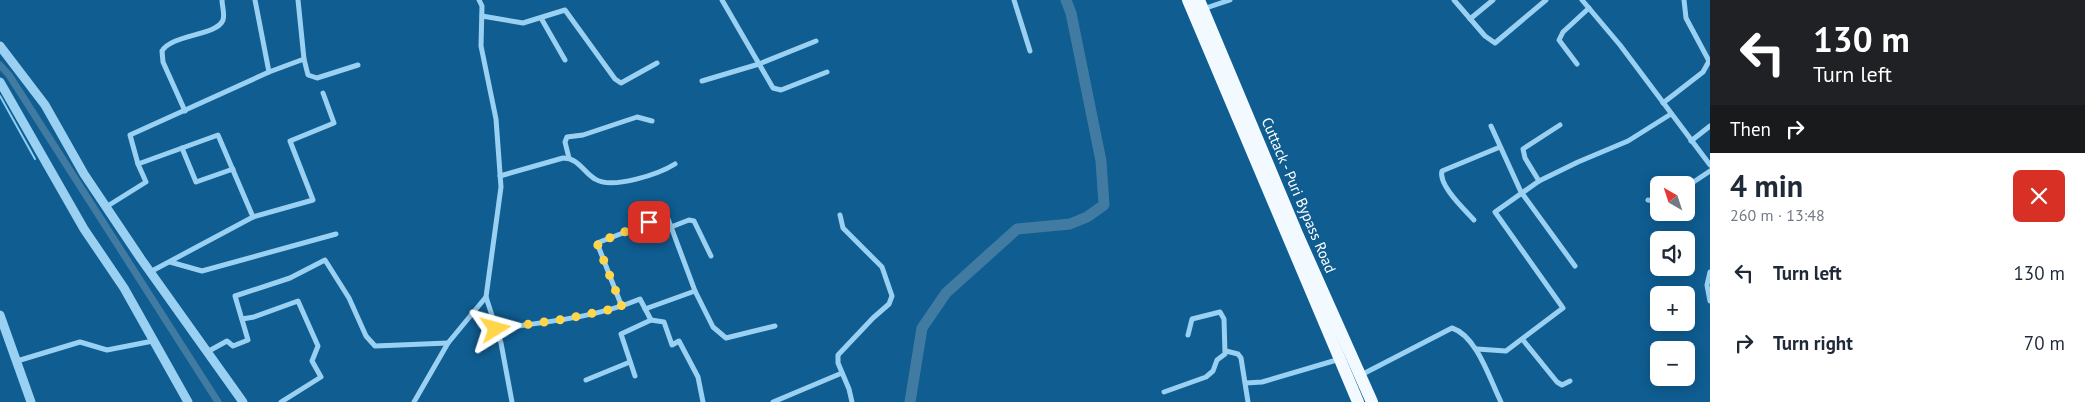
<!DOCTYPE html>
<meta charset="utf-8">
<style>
body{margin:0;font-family:"PT Sans",sans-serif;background:#f2f2f3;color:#1f2937;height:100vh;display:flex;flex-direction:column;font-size:19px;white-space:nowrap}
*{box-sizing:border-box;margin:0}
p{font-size:16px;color:#747a83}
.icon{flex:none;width:28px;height:28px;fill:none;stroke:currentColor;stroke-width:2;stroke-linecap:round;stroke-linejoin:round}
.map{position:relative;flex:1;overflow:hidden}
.details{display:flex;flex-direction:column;background:#fff;width:375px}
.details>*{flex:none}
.hud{background:#202124;color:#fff;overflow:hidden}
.needle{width:32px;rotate:321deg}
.buttons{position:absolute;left:1650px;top:176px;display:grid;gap:10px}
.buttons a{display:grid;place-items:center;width:45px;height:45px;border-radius:8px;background:#fff;box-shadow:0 2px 12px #0003;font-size:25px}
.pin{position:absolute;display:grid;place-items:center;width:42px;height:42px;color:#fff;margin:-21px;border-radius:10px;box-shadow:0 2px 8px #0006}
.me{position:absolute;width:55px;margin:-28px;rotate:82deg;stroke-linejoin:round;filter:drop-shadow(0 0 4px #0008)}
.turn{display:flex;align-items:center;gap:18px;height:105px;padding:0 20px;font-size:22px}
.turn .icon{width:65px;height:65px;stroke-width:2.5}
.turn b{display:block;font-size:35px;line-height:42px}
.then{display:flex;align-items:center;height:48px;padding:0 20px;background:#0003;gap:10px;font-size:19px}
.round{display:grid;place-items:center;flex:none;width:52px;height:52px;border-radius:8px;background:#f2f2f3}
.summary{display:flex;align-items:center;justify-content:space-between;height:85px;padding:0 20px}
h1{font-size:30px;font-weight:800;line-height:38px}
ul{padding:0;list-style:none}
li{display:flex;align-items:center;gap:15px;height:70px;padding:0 20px}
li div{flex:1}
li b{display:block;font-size:19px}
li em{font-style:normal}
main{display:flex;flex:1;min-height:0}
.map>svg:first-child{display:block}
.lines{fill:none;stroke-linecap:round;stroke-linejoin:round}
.stream{stroke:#8bcff7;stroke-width:2}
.canal{stroke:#427ba1;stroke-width:7}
.river{stroke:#427ba1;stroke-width:11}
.minor{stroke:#9ad1f3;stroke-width:5}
.tertiary{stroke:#9ad1f3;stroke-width:9}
.trunk{stroke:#f2faff;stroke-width:12}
.route{stroke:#ffd54a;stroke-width:9;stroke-dasharray:0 16.2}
.labels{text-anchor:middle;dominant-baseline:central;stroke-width:4;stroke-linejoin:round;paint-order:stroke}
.street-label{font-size:15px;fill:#fff;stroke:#0f5d91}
</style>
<main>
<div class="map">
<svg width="1710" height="402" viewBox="0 0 1710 402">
<rect width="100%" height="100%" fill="#0f5d91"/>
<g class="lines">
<polyline class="stream" points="0,96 35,159"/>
<polyline class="canal" points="0,65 9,75 218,402"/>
<polyline class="river" points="910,402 922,328 946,293 1017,229 1070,224 1087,217 1104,205 1101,161 1071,13 1066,0"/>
<g class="minor">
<polyline points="479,0 482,6 481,46 496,119 501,187 486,297 501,343 512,402"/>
<polyline points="722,0 773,88 781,90 827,72"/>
<polyline points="1014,0 1030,51"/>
<polyline points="1454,0 1485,36 1495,43 1546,0"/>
<polyline points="1582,0 1620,45 1710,165"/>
<polyline points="1203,9 1230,0"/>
<polyline points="482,16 523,23 565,10 615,79 621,83 657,63"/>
<polyline points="541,18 565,60"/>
<polyline points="1470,19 1493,0"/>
<polyline points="304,59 308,75 317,78 358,65"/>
<polyline points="1577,64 1559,40 1563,32 1589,8"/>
<polyline points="269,72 304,59 298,0"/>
<polyline points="702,81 759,64 816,41"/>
<polyline points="1663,103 1703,72 1709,61 1686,18 1684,0"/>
<path d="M185 111 163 62 162 51C172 34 217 36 223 20 225 14 222 6 222 0"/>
<polyline points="1491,126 1521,192 1575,266"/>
<polyline points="1691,141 1710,126"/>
<polyline points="182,148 196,182 233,169"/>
<polyline points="569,158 565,142 567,137 583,135 637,117 652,121"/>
<polyline points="138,164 130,135 269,72 255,0"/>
<path d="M500 176 563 158C579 158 583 172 595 179 612 190 659 174 675 164"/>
<polyline points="1539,181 1525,158 1523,149 1560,125"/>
<polyline points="1686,187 1710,171"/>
<polyline points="1648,200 1659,202"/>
<polyline points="106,207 146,182 138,164 218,135 253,217 150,272"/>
<polyline points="840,215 843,228 882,267 892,296 889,304 873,318 838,355 838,363 849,389 852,402"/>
<polyline points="253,217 313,200 290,141 334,123 323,93"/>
<path d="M1474 220C1465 210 1438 185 1442 171L1500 147"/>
<polyline points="671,227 689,220 694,221 711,256"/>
<polyline points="170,262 202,271 336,234"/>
<polyline points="1710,272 1707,285 1710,301"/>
<polyline points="695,291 713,327 726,338 775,326"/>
<polyline points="622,307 597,243 667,216 695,291 645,309"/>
<polyline points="242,319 254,317 298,301 318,346 312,361 321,377 281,402"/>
<path d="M496 329C544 322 595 318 640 299L651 320"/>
<polyline points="1523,340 1557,382 1562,385 1570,381"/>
<polyline points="1477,349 1506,351 1563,308 1495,212 1539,181 1578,162 1628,141 1671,114"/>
<polyline points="1226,351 1238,354 1241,358 1248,402"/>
<polyline points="207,352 227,341 233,346 248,340 235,296 290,278 325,260 349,298 366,336 375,346 448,343"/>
<polyline points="17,361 80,342 107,350 153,341"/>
<path d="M1361 375 1452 328C1477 336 1490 380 1501 402"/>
<polyline points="635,376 621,334 651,320 664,322 672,345 679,341 698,377 703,402"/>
<polyline points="586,380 630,362"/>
<polyline points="1246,383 1262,382 1340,359"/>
<polyline points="1164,392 1206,377 1213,371 1217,360 1225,354 1224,319 1220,312 1192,319 1188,335"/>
<polyline points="414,402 448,343 486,297"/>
<polyline points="773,402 842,373"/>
</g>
<g class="tertiary">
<polyline points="0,46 45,105 84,174 141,259 243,402"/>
<polyline points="0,82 84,229 124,288 188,402"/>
<polyline points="0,315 31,402"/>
</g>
<g class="trunk">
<polyline points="1188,0 1358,402"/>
<polyline points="1199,0 1298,236 1372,402"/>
</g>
</g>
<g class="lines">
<polyline class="route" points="496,329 565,319 622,307 597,243 649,222"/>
</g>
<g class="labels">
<g class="street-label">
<text transform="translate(1299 195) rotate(67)">Cuttack - Puri Bypass Road</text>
</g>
</g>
</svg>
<div class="buttons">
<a><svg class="needle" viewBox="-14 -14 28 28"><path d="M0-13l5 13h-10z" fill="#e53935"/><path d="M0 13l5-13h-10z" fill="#747a83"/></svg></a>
<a><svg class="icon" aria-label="sound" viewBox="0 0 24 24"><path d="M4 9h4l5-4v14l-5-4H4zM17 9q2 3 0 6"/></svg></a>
<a>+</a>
<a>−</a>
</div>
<div class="pin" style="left:649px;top:222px;background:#d93025"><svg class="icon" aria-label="arrive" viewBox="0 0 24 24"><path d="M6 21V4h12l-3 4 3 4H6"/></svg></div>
<svg class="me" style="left:496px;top:329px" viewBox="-20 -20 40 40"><path d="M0-17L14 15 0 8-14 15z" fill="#ffd54a" stroke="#fff" stroke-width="4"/></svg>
</div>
<section class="details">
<div class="hud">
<div class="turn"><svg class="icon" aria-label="left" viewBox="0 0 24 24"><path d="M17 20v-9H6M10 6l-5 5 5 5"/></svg><div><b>130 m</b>Turn left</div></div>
<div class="then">Then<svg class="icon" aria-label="right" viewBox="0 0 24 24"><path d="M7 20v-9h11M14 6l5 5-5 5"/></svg></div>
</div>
<div class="summary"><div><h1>4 min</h1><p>260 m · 13:48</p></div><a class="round" style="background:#d93025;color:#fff"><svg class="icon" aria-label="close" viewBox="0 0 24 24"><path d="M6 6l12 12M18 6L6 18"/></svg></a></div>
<ul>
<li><svg class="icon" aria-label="left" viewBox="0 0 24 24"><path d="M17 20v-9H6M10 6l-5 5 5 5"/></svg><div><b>Turn left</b></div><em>130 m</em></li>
<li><svg class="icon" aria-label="right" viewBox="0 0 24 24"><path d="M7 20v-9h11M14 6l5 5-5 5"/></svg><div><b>Turn right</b></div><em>70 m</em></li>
</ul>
</section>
</main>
